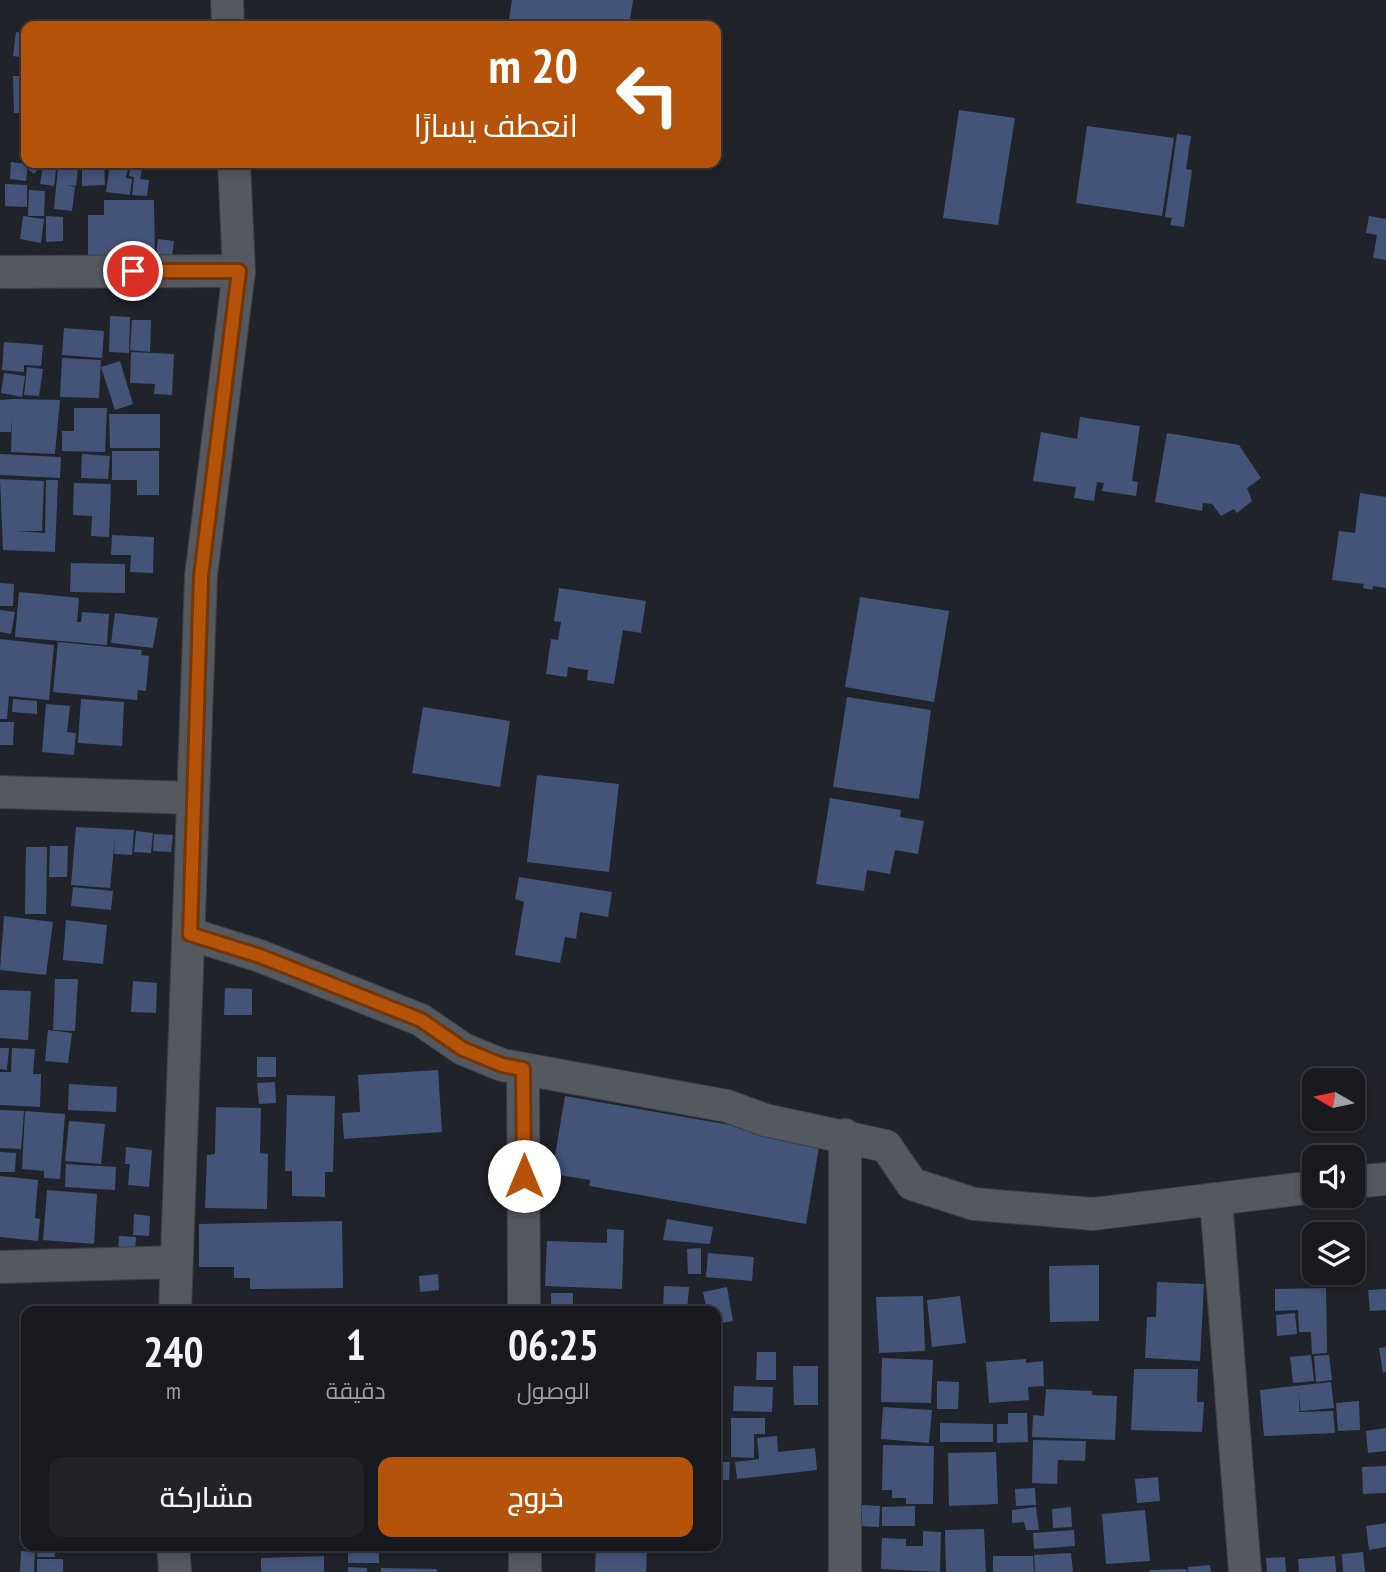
<!DOCTYPE html>
<html lang="ar">
<meta charset="utf-8">
<style>
body{margin:0;font-family:"PT Sans Narrow",Cairo,sans-serif;background:#212328;color:#f1f3f6;direction:rtl;height:100vh;display:flex;flex-direction:column;font-size:26px;white-space:nowrap}
*{box-sizing:border-box;margin:0}
p{font-size:23px;color:#9fa1a4}
.icon{flex:none;width:38px;height:38px;fill:none;stroke:currentColor;stroke-width:2;stroke-linecap:round;stroke-linejoin:round}
.map{position:relative;flex:1;overflow:hidden;direction:ltr}
.sheet{position:absolute;left:21px;top:1306px;width:700px;height:245px;display:flex;flex-direction:column;background:#181a1f;border-radius:14px;box-shadow:0 4px 10px #0003,0 0 0 2px #36383d;direction:rtl}
.sheet>*{flex:none}
.hud{position:absolute;left:21px;top:21px;width:700px;height:147px;border-radius:14px;box-shadow:0 4px 10px #0003,0 0 0 2px #36383d;direction:rtl;background:#b45309;color:#fff;overflow:hidden}
.needle{width:46px;rotate:279deg}
.buttons{position:absolute;left:1302px;top:1068px;display:grid;gap:14px}
.buttons a{display:grid;place-items:center;width:63px;height:63px;border-radius:14px;background:#181a1f;box-shadow:0 4px 10px #0003,0 0 0 2px #36383d;font-size:35px}
.pin{position:absolute;display:grid;place-items:center;width:60px;height:60px;color:#fff;margin:-30px;border:4px solid #fff;border-radius:50%;box-shadow:0 2px 7px #0007}
.me{position:absolute;width:77px;margin:-38px;rotate:0deg;stroke-linejoin:round;filter:drop-shadow(0 0 5px #0008)}
.turn{display:flex;align-items:center;gap:24px;height:147px;padding:0 28px;font-size:32px}
.turn .icon{width:91px;height:91px;stroke-width:2.5}
.turn b{display:block;font-size:49px;line-height:60px}
.eta{display:flex;justify-content:space-evenly;align-items:center;height:119px;text-align:center}
.eta b{font-size:42px;font-weight:600;line-height:49px}
.button{display:flex;gap:14px;margin-top:auto;padding:14px 28px}
.button a{flex:1;height:80px;border-radius:14px;background:#b45309;color:#fff;font-size:28px;font-weight:600;line-height:80px;text-align:center}
.button a+a{background:#212328;color:#f1f3f6}
.map>svg:first-child{display:block}
.building{fill:#445378}
.lines{fill:none;stroke-linecap:round;stroke-linejoin:round}
.street-casing{stroke:#3b3e44;stroke-width:34}
.street{stroke:#54585f;stroke-width:32}
.route-casing{stroke:#753606;stroke-width:18}
.route{stroke:#b45309;stroke-width:12}
</style>
<div class="map">
<svg width="1386" height="1572" viewBox="0 0 1386 1572">
<rect width="100%" height="100%" fill="#202329"/>
<g class="building">
<polygon points="512,0 633,0 629,26 508,26"/>
<polygon points="16,32 26,34 26,58 13,56"/>
<polygon points="13,76 26,76 26,113 14,113"/>
<polygon points="959,110 1015,118 998,225 943,218"/>
<polygon points="1087,126 1174,138 1162,216 1076,203"/>
<polygon points="1177,134 1191,136 1186,169 1192,170 1184,227 1170,225 1172,218 1165,217"/>
<polygon points="11,162 28,164 26,181 10,179"/>
<polygon points="35,163 40,167 34,174 28,169"/>
<polygon points="55,163 75,163 75,166 55,165"/>
<polygon points="82,163 104,163 105,185 82,186"/>
<polygon points="110,163 129,163 126,178 132,179 130,195 106,192"/>
<polygon points="131,163 143,164 140,179 149,180 147,196 132,195 134,177 129,176"/>
<polygon points="43,167 56,170 54,186 40,184"/>
<polygon points="58,167 78,169 76,186 66,185 75,187 72,211 54,209"/>
<polygon points="5,184 27,185 27,207 5,206"/>
<polygon points="29,190 45,191 44,216 28,216"/>
<polygon points="104,200 154,200 155,262 129,262 129,247 125,247 125,267 88,267 88,215 104,215"/>
<polygon points="23,216 44,219 41,243 20,239"/>
<polygon points="46,216 63,217 63,241 46,242"/>
<polygon points="1369,216 1386,219 1386,260 1373,258 1377,235 1366,233"/>
<polygon points="158,239 174,241 171,265 155,263"/>
<polygon points="110,316 130,317 129,353 109,352"/>
<polygon points="132,320 151,320 150,352 130,350"/>
<polygon points="64,328 104,331 102,358 62,355"/>
<polygon points="4,342 43,345 41,366 24,365 24,372 2,370"/>
<polygon points="131,352 174,354 172,395 154,394 155,384 130,383"/>
<polygon points="62,358 101,360 99,398 60,397"/>
<polygon points="120,361 133,404 115,410 101,367"/>
<polygon points="27,367 43,369 39,396 24,395"/>
<polygon points="4,373 25,376 22,397 1,393"/>
<polygon points="13,399 60,400 55,454 11,452 12,417 11,432 0,432 0,400"/>
<polygon points="74,408 107,408 105,452 62,451 62,431 74,431"/>
<polygon points="109,414 160,414 160,448 110,448"/>
<polygon points="1080,417 1140,426 1132,481 1138,482 1136,496 1102,491 1104,483 1097,482 1094,501 1074,498 1076,487 1033,481 1041,432 1077,439"/>
<polygon points="1167,433 1239,445 1261,478 1247,488 1252,501 1237,513 1234,509 1221,516 1212,504 1203,503 1202,511 1155,502"/>
<polygon points="112,451 159,451 159,495 137,495 137,480 112,480"/>
<polygon points="0,454 61,457 60,478 0,475"/>
<polygon points="82,454 110,456 108,479 81,478"/>
<polygon points="0,479 44,481 42,531 16,531 45,533 46,480 58,480 55,552 3,550"/>
<polygon points="74,483 111,484 109,537 91,536 92,516 73,515"/>
<polygon points="1360,493 1386,497 1386,588 1373,586 1372,590 1363,588 1364,584 1332,580 1339,531 1355,533"/>
<polygon points="112,535 154,537 153,573 130,572 131,555 111,555"/>
<polygon points="71,563 125,564 125,593 70,592"/>
<polygon points="0,583 14,584 13,606 0,606"/>
<polygon points="559,588 646,601 641,633 623,630 614,684 587,680 588,670 568,667 567,677 546,674 551,639 558,640 561,622 554,621"/>
<polygon points="19,592 79,598 77,622 81,622 82,612 109,614 107,645 15,637"/>
<polygon points="860,597 949,611 934,702 845,687"/>
<polygon points="0,610 15,612 11,634 0,632"/>
<polygon points="115,613 158,618 153,648 111,643"/>
<polygon points="0,639 54,645 49,700 9,696 7,719 0,719"/>
<polygon points="58,642 142,650 141,655 149,656 146,691 138,690 137,700 53,692"/>
<polygon points="847,697 931,710 919,799 833,787"/>
<polygon points="13,699 37,701 37,714 12,712"/>
<polygon points="81,699 124,702 122,746 78,743"/>
<polygon points="46,704 70,706 67,732 76,733 74,755 42,752"/>
<polygon points="423,707 510,721 500,787 412,773"/>
<polygon points="0,722 14,722 13,745 0,745"/>
<polygon points="537,775 619,784 609,872 527,862"/>
<polygon points="830,798 901,810 900,817 924,821 918,854 895,850 890,874 867,870 864,891 816,884"/>
<polygon points="76,827 134,830 132,855 114,854 115,837 110,888 71,885"/>
<polygon points="136,831 153,833 151,853 134,852"/>
<polygon points="154,834 173,835 171,852 153,851"/>
<polygon points="50,846 68,846 67,877 49,877"/>
<polygon points="26,847 47,847 46,914 25,914"/>
<polygon points="519,877 612,892 608,917 580,912 576,939 565,937 560,963 515,955 524,902 515,899"/>
<polygon points="73,887 113,891 111,910 71,906"/>
<polygon points="4,916 53,922 46,975 0,970"/>
<polygon points="66,920 107,925 103,964 63,960"/>
<polygon points="55,979 78,979 75,1031 53,1030"/>
<polygon points="133,981 157,983 156,1013 131,1012"/>
<polygon points="225,988 252,989 252,1015 224,1015"/>
<polygon points="0,990 31,991 28,1040 0,1038"/>
<polygon points="48,1030 72,1033 68,1063 45,1061"/>
<polygon points="0,1048 9,1048 7,1070 0,1069"/>
<polygon points="12,1048 35,1049 33,1074 41,1074 40,1107 0,1105 0,1072 11,1072"/>
<rect x="257" y="1057" width="19" height="20"/>
<polygon points="438,1070 442,1132 344,1139 342,1113 360,1112 358,1075"/>
<polygon points="275,1082 276,1103 259,1104 257,1083"/>
<polygon points="69,1084 117,1087 116,1112 68,1110"/>
<polygon points="287,1095 335,1096 333,1172 325,1172 325,1197 292,1196 292,1171 285,1171"/>
<polygon points="565,1096 820,1141 806,1224 589,1186 590,1180 552,1174"/>
<polygon points="216,1107 261,1108 260,1153 268,1154 267,1209 205,1208 207,1155 215,1154"/>
<polygon points="0,1110 24,1111 21,1149 0,1148"/>
<polygon points="25,1111 65,1114 60,1179 44,1178 44,1171 22,1169"/>
<polygon points="69,1121 105,1124 101,1164 65,1161"/>
<polygon points="126,1147 152,1150 149,1187 128,1185 130,1164 125,1164"/>
<polygon points="0,1152 16,1153 15,1172 0,1172"/>
<polygon points="66,1164 116,1167 115,1190 65,1187"/>
<polygon points="0,1176 38,1180 35,1218 40,1219 38,1241 0,1237"/>
<polygon points="47,1190 97,1194 94,1244 43,1240"/>
<polygon points="134,1214 150,1216 149,1236 133,1235"/>
<polygon points="667,1219 713,1227 710,1244 663,1240"/>
<polygon points="342,1221 343,1288 250,1289 250,1278 234,1278 234,1267 199,1267 199,1224"/>
<polygon points="607,1229 624,1230 622,1289 545,1286 547,1241 607,1243"/>
<polygon points="119,1236 136,1237 135,1251 118,1250"/>
<polygon points="701,1248 701,1274 688,1274 687,1249"/>
<polygon points="708,1253 754,1257 752,1281 706,1277"/>
<polygon points="1099,1265 1099,1321 1050,1322 1049,1266"/>
<polygon points="438,1274 439,1290 420,1292 419,1276"/>
<polygon points="1157,1282 1204,1284 1200,1361 1145,1358 1147,1317 1156,1317"/>
<polygon points="664,1286 689,1287 687,1311 663,1311"/>
<polygon points="727,1287 733,1321 716,1324 716,1311 707,1311 703,1292"/>
<polygon points="1326,1288 1327,1353 1312,1354 1311,1332 1299,1332 1298,1310 1275,1311 1275,1289"/>
<polygon points="1386,1289 1386,1310 1370,1311 1368,1290"/>
<rect x="551" y="1293" width="22" height="18"/>
<polygon points="923,1296 925,1351 879,1353 876,1297"/>
<polygon points="960,1296 966,1343 932,1347 927,1300"/>
<polygon points="1295,1313 1297,1334 1277,1336 1276,1315"/>
<polygon points="1386,1347 1386,1372 1383,1373 1379,1348"/>
<polygon points="757,1352 776,1352 776,1380 756,1380"/>
<polygon points="1311,1355 1314,1381 1293,1383 1290,1357"/>
<polygon points="1329,1355 1332,1380 1316,1382 1314,1356"/>
<polygon points="882,1358 933,1360 931,1403 881,1402"/>
<polygon points="1026,1359 1026,1363 1043,1361 1044,1386 1028,1387 1029,1400 989,1403 986,1362"/>
<polygon points="793,1366 818,1366 818,1405 794,1405"/>
<polygon points="1134,1369 1198,1369 1197,1402 1204,1402 1202,1432 1131,1430"/>
<polygon points="937,1381 959,1382 958,1409 937,1409"/>
<polygon points="1331,1382 1334,1408 1301,1411 1298,1391 1300,1411 1297,1412 1333,1411 1335,1433 1264,1436 1260,1390"/>
<polygon points="734,1386 773,1387 772,1412 733,1411"/>
<polygon points="1046,1389 1092,1391 1092,1395 1117,1396 1115,1440 1032,1437 1033,1415 1044,1416"/>
<polygon points="1359,1401 1360,1430 1338,1431 1336,1403"/>
<polygon points="883,1407 932,1410 929,1443 881,1439"/>
<polygon points="1008,1413 1027,1413 1028,1442 997,1443 997,1424 1008,1424"/>
<polygon points="731,1418 765,1418 765,1434 754,1434 754,1458 731,1457"/>
<polygon points="940,1423 993,1424 993,1442 940,1442"/>
<polygon points="1386,1428 1386,1451 1368,1453 1366,1431"/>
<polygon points="716,1431 719,1431 718,1460 716,1460"/>
<polygon points="777,1436 778,1452 815,1448 817,1470 737,1479 735,1462 759,1459 757,1438"/>
<polygon points="1033,1440 1086,1441 1085,1461 1058,1460 1057,1484 1032,1483"/>
<polygon points="883,1445 934,1446 933,1504 906,1504 906,1498 892,1498 892,1490 882,1490"/>
<polygon points="996,1452 998,1504 949,1506 948,1453"/>
<polygon points="716,1462 730,1462 729,1480 716,1480"/>
<polygon points="1386,1466 1386,1493 1363,1494 1362,1467"/>
<polygon points="1158,1477 1160,1501 1137,1503 1135,1479"/>
<polygon points="1035,1488 1036,1505 1016,1506 1015,1489"/>
<polygon points="861,1505 880,1506 879,1527 860,1526"/>
<polygon points="915,1506 915,1526 882,1526 882,1507"/>
<polygon points="1036,1507 1039,1530 1026,1530 1024,1522 1012,1523 1012,1510"/>
<polygon points="1071,1507 1072,1527 1053,1528 1052,1509"/>
<polygon points="1145,1510 1150,1561 1106,1564 1102,1514"/>
<polygon points="1386,1523 1386,1547 1369,1550 1366,1526"/>
<polygon points="984,1529 986,1572 946,1572 945,1530"/>
<polygon points="1074,1530 1075,1546 1034,1549 1033,1533"/>
<polygon points="923,1531 941,1532 940,1572 881,1569 882,1538 906,1539 906,1546 923,1546"/>
<polygon points="38,1545 55,1545 55,1557 37,1557"/>
<polygon points="210,1545 263,1545 263,1550 210,1549"/>
<polygon points="324,1545 343,1545 342,1550 324,1548"/>
<polygon points="596,1545 647,1545 646,1572 595,1572"/>
<polygon points="379,1547 379,1563 348,1563 348,1548"/>
<polygon points="21,1551 35,1552 34,1572 20,1572"/>
<polygon points="1363,1552 1365,1572 1343,1572 1342,1554"/>
<polygon points="1071,1553 1073,1572 1035,1572 1034,1555"/>
<polygon points="324,1556 324,1572 261,1572 261,1558"/>
<polygon points="993,1556 1033,1556 1034,1572 993,1572"/>
<polygon points="1335,1556 1336,1572 1299,1572 1298,1559"/>
<polygon points="1285,1557 1286,1572 1267,1572 1266,1558"/>
<rect x="37" y="1559" width="26" height="13"/>
<polygon points="1210,1565 1211,1572 1188,1572 1188,1567"/>
<polygon points="348,1567 367,1568 367,1572 348,1572"/>
<polygon points="381,1568 437,1569 437,1572 381,1572"/>
<polygon points="1186,1569 1187,1572 1150,1572 1150,1570"/>
</g>
<g class="lines">
<defs>
<g id="street">
<polyline points="227,0 228,26"/>
<polyline points="0,272 239,271"/>
<polyline points="0,792 192,798"/>
<polyline points="190,934 260,956 421,1020 463,1049 502,1065 727,1106 765,1120 886,1146 912,1184 974,1204 1093,1214 1314,1187"/>
<polyline points="523,1069 524,1311"/>
<polyline points="1353,1182 1386,1179"/>
<polyline points="1216,1199 1245,1572"/>
<polyline points="0,1267 176,1262"/>
<polyline points="175,1311 201,576 239,271 234,163"/>
<polyline points="173,1545 175,1572"/>
<polyline points="525,1545 525,1572"/>
<polyline points="845,1572 845,1135"/>
</g>
</defs>
<use href="#street" class="street-casing"/>
<use href="#street" class="street"/>
</g>
<g class="lines">
<defs>
<polyline id="route" points="133,271 239,271 201,576 190,934 260,956 421,1020 463,1049 502,1065 523,1069 524,1176"/>
</defs>
<use href="#route" class="route-casing"/>
<use href="#route" class="route"/>
</g>
</svg>
<div class="buttons">
<a><svg class="needle" viewBox="-14 -14 28 28"><path d="M0-13l5 13h-10z" fill="#e53935"/><path d="M0 13l5-13h-10z" fill="#9fa1a4"/></svg></a>
<a><svg class="icon" aria-label="sound" viewBox="0 0 24 24"><path d="M4 9h4l5-4v14l-5-4H4zM17 9q2 3 0 6"/></svg></a>
<a><svg class="icon" aria-label="layers" viewBox="0 0 24 24"><path d="M12 4l9 5-9 5-9-5zM3 14l9 5 9-5"/></svg></a>
</div>
<div class="pin" style="left:133px;top:271px;background:#d93025"><svg class="icon" aria-label="arrive" viewBox="0 0 24 24"><path d="M6 21V4h12l-3 4 3 4H6"/></svg></div>
<svg class="me" style="left:524px;top:1176px" viewBox="-20 -20 40 40"><circle r="19" fill="#fff"/><path d="M0-13L10 11 0 6-10 11z" fill="#b45309"/></svg>
<div class="hud">
<div class="turn"><svg class="icon" aria-label="left" viewBox="0 0 24 24"><path d="M17 20v-9H6M10 6l-5 5 5 5"/></svg><div><b>20 m</b>انعطف يسارًا</div></div>
</div>
<section class="sheet">
<div class="eta">
<div><b>06:25</b><p>الوصول</p></div>
<div><b>1</b><p>دقيقة</p></div>
<div><b>240</b><p>m</p></div>
</div>
<div class="button"><a>خروج</a><a>مشاركة</a></div>
</section>
</div>
